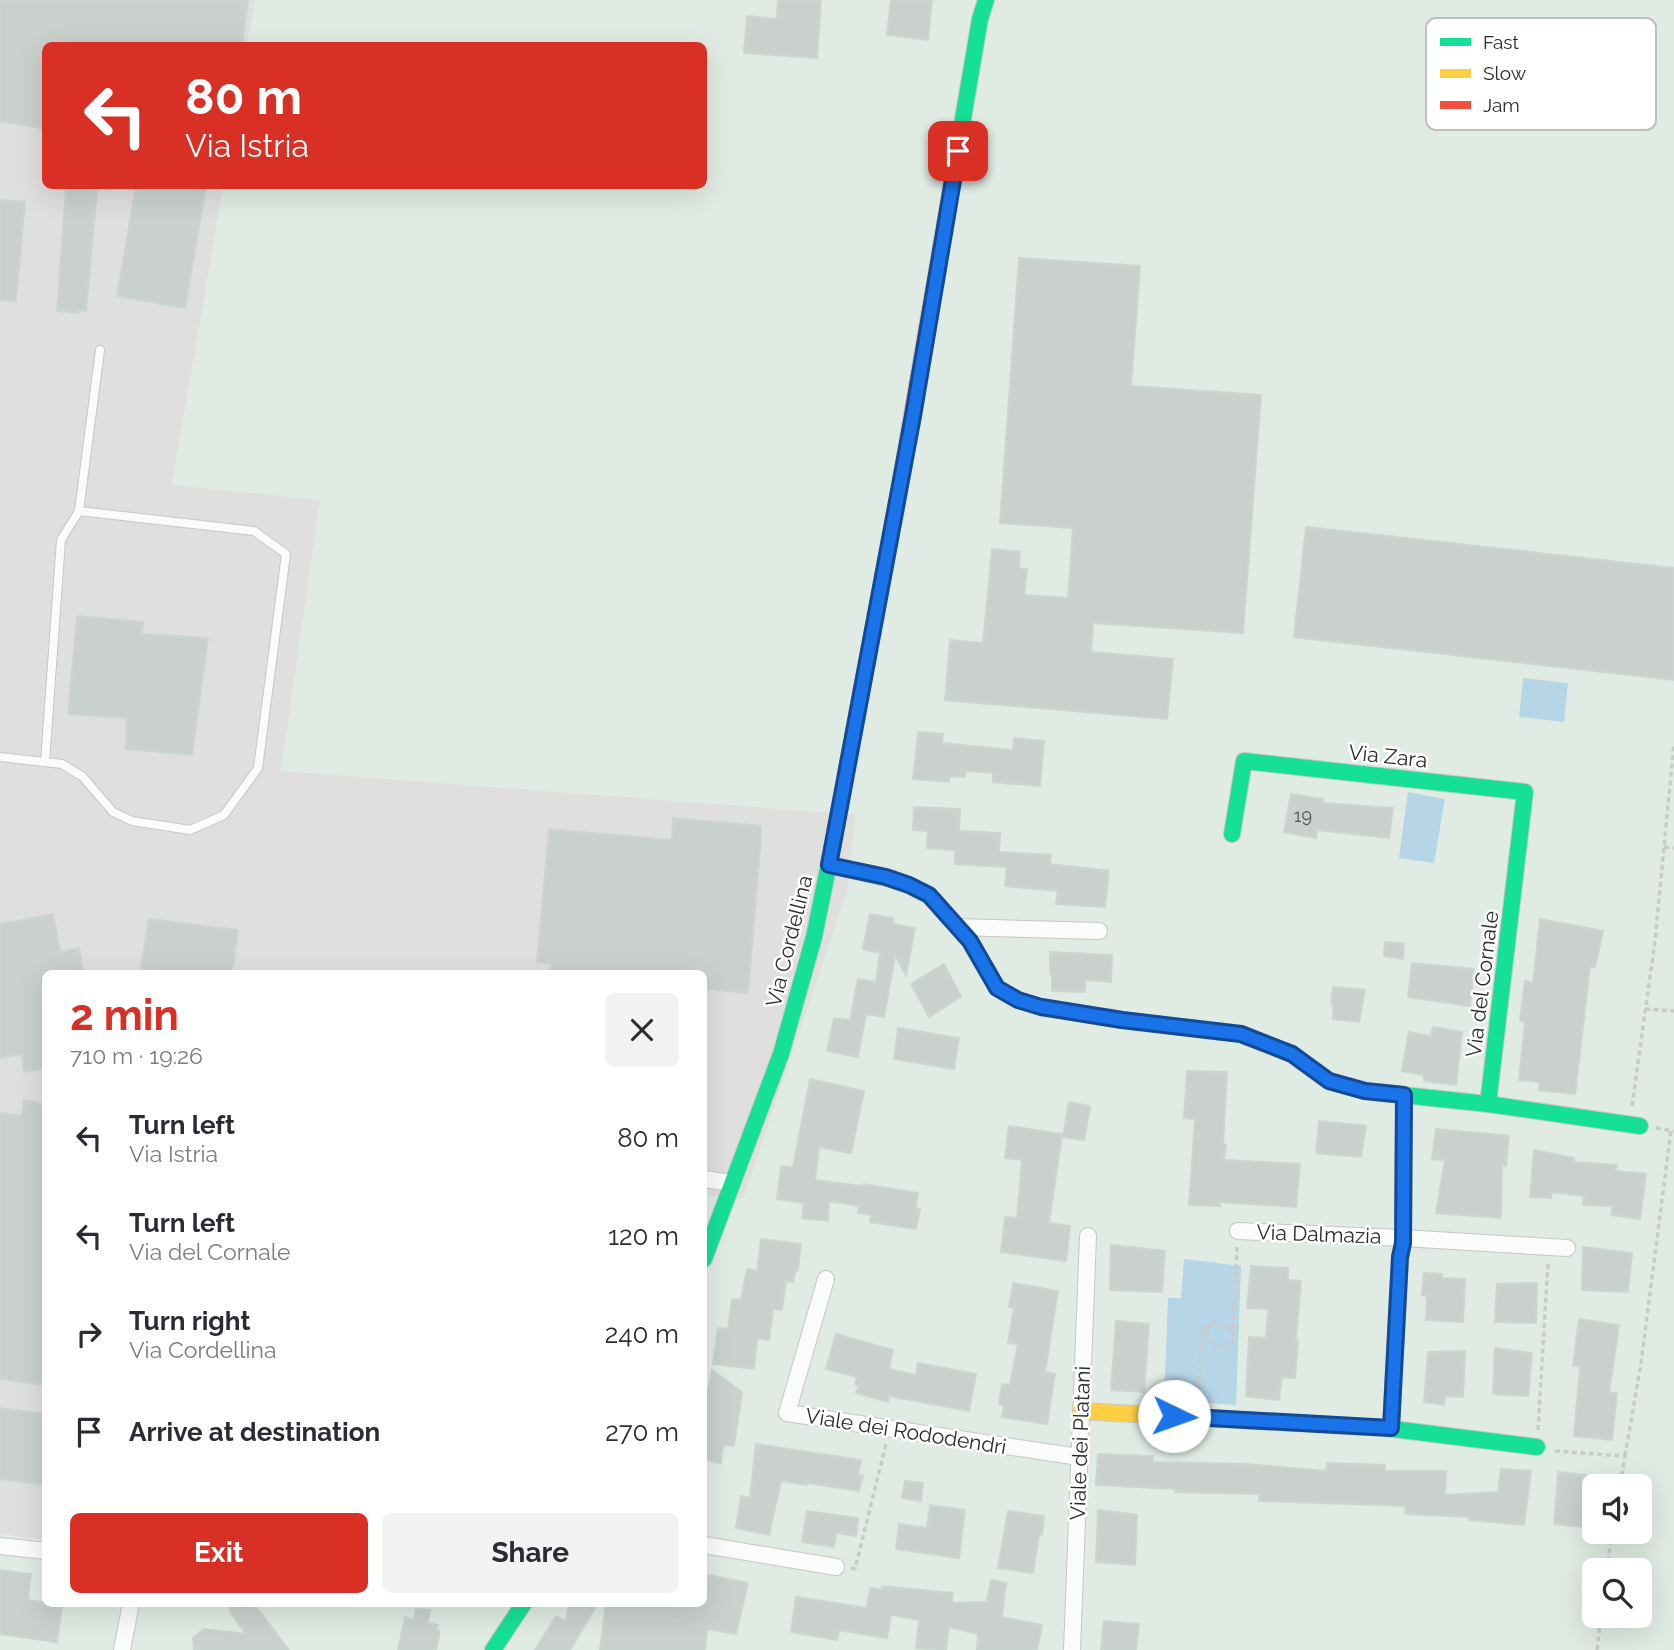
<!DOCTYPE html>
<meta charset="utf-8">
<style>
body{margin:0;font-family:Raleway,sans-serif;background:#f2f2f3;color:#2b2b33;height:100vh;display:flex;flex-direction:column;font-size:26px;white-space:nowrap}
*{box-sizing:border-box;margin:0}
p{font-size:23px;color:#7c7c81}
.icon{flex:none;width:38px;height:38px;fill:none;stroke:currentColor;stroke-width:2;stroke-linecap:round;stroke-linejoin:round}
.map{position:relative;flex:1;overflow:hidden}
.drawer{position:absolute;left:42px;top:970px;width:665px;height:637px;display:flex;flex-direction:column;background:#fff;border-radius:10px;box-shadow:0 7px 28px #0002}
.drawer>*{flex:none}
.hud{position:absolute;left:42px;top:42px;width:665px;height:147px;border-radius:10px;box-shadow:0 7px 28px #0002;background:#d93025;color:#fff;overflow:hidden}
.controls{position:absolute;left:1582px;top:1474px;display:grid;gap:14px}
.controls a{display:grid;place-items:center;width:70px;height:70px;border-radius:10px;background:#fff;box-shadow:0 7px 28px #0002;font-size:35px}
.pin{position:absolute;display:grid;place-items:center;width:60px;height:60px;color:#fff;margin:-30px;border-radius:14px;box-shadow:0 4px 10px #0006}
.me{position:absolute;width:77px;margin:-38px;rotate:93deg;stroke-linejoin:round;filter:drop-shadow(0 0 5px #0008)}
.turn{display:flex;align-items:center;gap:24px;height:147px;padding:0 28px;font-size:32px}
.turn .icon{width:91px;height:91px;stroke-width:2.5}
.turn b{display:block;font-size:49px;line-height:60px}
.round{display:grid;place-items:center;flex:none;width:74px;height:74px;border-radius:10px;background:#f2f2f3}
.summary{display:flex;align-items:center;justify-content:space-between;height:119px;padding:0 28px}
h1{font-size:42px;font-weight:700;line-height:52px;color:#d93025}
.primary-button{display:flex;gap:14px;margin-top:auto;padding:14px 28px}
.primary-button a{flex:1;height:80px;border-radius:10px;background:#d93025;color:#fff;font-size:28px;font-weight:700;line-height:80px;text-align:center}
.primary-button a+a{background:#f2f2f3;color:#2b2b33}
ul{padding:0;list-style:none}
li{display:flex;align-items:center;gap:21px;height:98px;padding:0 28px}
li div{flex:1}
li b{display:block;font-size:26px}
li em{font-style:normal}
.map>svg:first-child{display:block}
.industrial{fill:#dfe0dd}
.green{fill:#b6d5e7}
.building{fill:#cad1cd;stroke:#ccd5d0;stroke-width:2}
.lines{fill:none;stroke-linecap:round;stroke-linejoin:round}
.lane-casing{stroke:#c6c7c6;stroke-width:10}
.street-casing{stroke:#c6c7c6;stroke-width:18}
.fast-casing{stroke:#c6c7c6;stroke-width:18}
.slow-casing{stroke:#c6c7c6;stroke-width:18}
.jam-casing{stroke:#c6c7c6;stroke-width:18}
.path{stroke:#c9cbca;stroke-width:3.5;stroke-dasharray:5 3.5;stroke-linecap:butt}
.lane{stroke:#fafcfb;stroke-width:8}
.street{stroke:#fafcfb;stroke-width:16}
.fast{stroke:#16e098;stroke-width:16}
.slow{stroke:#ffcf43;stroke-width:16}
.jam{stroke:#f24e42;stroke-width:16}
.route-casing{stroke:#114b97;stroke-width:18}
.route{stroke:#1a73e8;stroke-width:12}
.labels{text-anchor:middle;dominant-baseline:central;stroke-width:5;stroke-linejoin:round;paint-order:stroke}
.number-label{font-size:18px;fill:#555756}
.street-label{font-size:21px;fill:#2b2b2b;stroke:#fff}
.key{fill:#fff;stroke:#bfbfbf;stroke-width:2}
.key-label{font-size:19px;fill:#2b2b2b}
</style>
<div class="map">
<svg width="1674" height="1650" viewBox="0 0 1674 1650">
<rect width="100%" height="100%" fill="#e0ebe4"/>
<polygon class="industrial" points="0,0 255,0 247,45 46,46 46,186 223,186 172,485 320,500 281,771 819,812 856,814 846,895 743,1199 704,1195 704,973 46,973 45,1540 0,1534"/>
<g class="green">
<polygon points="1523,678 1568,683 1564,722 1519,717"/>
<polygon points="1408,792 1445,799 1434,863 1399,858"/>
<polygon points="1184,1259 1241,1266 1236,1405 1164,1400 1168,1298 1181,1298"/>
</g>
<g class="building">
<polygon points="0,0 248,0 242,46 46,46 46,129 0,121"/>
<polygon points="778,0 821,0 817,58 744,53 747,16 777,19"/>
<polygon points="891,0 932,0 928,40 887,35"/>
<polygon points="136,186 206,186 185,308 117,296"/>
<polygon points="66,188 97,191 86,311 78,310 78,313 57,311"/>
<polygon points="0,200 25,202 16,301 0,300"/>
<polygon points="1019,258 1140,266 1131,386 1261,395 1243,633 1093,623 1091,652 1173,659 1167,719 945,700 950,640 983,643 992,549 1020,552 1019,569 1027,569 1024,595 1068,598 1073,528 1000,523"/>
<polygon points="1306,527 1674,568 1674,680 1294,637"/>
<polygon points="77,616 143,622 142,634 208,638 192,755 126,749 127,718 68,714"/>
<polygon points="918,732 943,734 942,743 1013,750 1014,738 1044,741 1040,786 993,782 993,773 966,771 965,777 949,776 949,782 913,779"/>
<polygon points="1291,794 1323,799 1322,803 1393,808 1389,838 1317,830 1316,838 1284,832"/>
<polygon points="914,807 960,809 959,831 1000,833 999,852 1051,855 1050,864 1109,871 1105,907 1056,904 1058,891 1005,886 1007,867 955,864 955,850 927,848 928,831 913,830"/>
<polygon points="673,818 761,826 760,849 748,993 704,989 704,973 550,973 552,964 537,962 549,829 672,840"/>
<polygon points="53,914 60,952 79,948 83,973 46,973 46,1068 24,1072 22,1054 0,1058 0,924"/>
<polygon points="870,914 893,918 893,924 915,928 906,975 895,955 884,1017 866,1014 858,1057 827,1051 834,1018 850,1020 858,979 876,982 880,953 863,949"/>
<polygon points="149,919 238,930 232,973 175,973 141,968"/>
<polygon points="1540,919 1603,931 1595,967 1590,967 1575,1094 1539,1090 1540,1082 1519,1080 1525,1022 1520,1021 1525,981 1533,983"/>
<polygon points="1385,942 1404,944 1403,959 1384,956"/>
<polygon points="1050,952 1112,955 1111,982 1085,980 1085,992 1052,991 1052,974 1050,974"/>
<polygon points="1412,963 1474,969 1470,1006 1408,997"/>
<polygon points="944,964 961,997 929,1017 911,984"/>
<polygon points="1333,987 1365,990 1359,1022 1333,1019 1333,1007 1331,1000"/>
<polygon points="1433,1027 1462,1032 1456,1085 1424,1081 1424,1075 1402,1071 1409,1032 1431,1036"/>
<polygon points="898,1028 959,1038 954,1069 894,1059"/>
<polygon points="1187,1071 1227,1072 1223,1144 1226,1145 1224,1160 1300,1164 1296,1207 1220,1202 1220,1206 1189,1205 1195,1119 1184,1118"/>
<polygon points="810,1079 864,1091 851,1153 819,1147 815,1180 861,1186 862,1184 918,1193 916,1208 920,1209 916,1229 870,1222 871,1215 858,1213 859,1206 829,1201 828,1221 802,1218 804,1203 777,1199 781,1166 793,1167"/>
<polygon points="24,1100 46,1104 46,1385 0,1379 0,1113 22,1116"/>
<polygon points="1069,1102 1090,1106 1084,1140 1063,1137"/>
<polygon points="1319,1121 1366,1126 1361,1157 1316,1153"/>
<polygon points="1009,1126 1062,1134 1049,1223 1070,1226 1066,1261 1001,1252 1005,1217 1017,1218 1022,1160 1005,1158"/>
<polygon points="1436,1129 1509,1136 1506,1166 1502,1165 1501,1218 1436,1213 1445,1160 1432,1159"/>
<polygon points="1534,1150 1574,1158 1574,1162 1617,1165 1615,1171 1646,1174 1640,1219 1611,1215 1613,1206 1583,1205 1584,1196 1552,1192 1551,1198 1530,1197"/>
<polygon points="761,1239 801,1244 798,1270 796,1269 793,1282 786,1281 782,1310 773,1309 769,1340 757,1338 754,1369 713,1364 718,1328 728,1329 732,1299 741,1300 747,1269 757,1271"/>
<polygon points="1111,1245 1165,1251 1162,1292 1110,1290"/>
<polygon points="1583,1247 1632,1253 1628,1292 1582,1290"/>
<polygon points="1251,1266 1288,1268 1288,1280 1301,1281 1296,1340 1298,1340 1295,1378 1282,1377 1279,1400 1246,1396 1249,1337 1266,1338 1268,1309 1247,1308"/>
<polygon points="1424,1273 1442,1274 1442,1278 1465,1279 1463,1322 1426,1320 1427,1296 1422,1295"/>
<polygon points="1013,1283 1058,1291 1045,1372 1055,1374 1047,1424 1002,1417 1004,1405 999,1404 1002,1384 1010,1385 1018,1344 1008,1343 1014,1307 1009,1307"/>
<polygon points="1537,1283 1536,1323 1495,1322 1497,1284"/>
<polygon points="1579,1319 1619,1325 1609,1393 1617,1393 1612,1440 1574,1436 1580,1366 1573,1366"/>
<polygon points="1116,1321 1149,1324 1144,1392 1111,1390"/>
<polygon points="836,1334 893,1350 889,1369 916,1375 918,1363 976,1374 969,1411 889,1396 888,1402 856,1393 859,1386 855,1384 857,1377 826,1369"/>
<polygon points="1495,1348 1532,1353 1528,1396 1493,1394"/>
<polygon points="1465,1351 1463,1397 1445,1396 1444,1405 1424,1402 1428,1352"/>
<polygon points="712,1370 742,1392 734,1446 723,1445 721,1463 704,1460 704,1386 709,1386"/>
<polygon points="0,1408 46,1414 46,1485 0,1479"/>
<polygon points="756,1444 861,1460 858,1475 863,1476 859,1491 807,1483 807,1485 781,1481 769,1535 736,1528 741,1496 750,1498"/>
<polygon points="1098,1454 1153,1456 1153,1462 1246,1464 1326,1471 1327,1463 1385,1465 1385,1471 1446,1471 1445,1495 1498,1492 1501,1469 1531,1471 1524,1525 1469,1520 1469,1517 1405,1514 1406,1506 1259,1501 1259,1494 1175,1492 1176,1489 1096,1485"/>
<polygon points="1558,1472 1594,1476 1594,1528 1554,1524"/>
<polygon points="905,1481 923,1483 921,1501 902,1498"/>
<polygon points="930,1505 965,1510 959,1558 896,1549 899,1524 927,1528"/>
<polygon points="1098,1510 1137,1515 1135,1565 1096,1562"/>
<polygon points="807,1511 858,1518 856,1536 836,1533 834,1547 802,1542"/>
<polygon points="1008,1511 1044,1516 1042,1535 1039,1535 1033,1573 998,1568"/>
<polygon points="0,1570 31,1574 28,1600 62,1605 57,1642 0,1634"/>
<polygon points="709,1575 748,1583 736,1634 707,1629 705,1650 600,1650 606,1603 704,1603"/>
<polygon points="991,1580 1006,1583 1002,1617 1042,1625 1037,1650 977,1650 978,1634 949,1627 946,1650 916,1648 919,1620 891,1615 887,1638 839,1630 837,1640 791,1632 796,1597 867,1608 870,1588 882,1590 882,1586 953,1593 952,1603 987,1602"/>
<polygon points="230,1603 253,1603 289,1650 194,1650 193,1638 204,1629 246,1634 230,1612"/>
<polygon points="569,1603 598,1603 570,1650 535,1650 556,1616 566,1622"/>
<polygon points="416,1609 430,1610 428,1623 438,1625 436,1630 440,1631 436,1650 398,1650 405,1617 414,1620"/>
<polygon points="1104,1621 1139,1624 1136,1650 1101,1650"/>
</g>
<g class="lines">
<defs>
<g id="lane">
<polyline points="79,511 100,350"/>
<polyline points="0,757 62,764 83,777 113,812 132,821 190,830 224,815 258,768 286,554 254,531 79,511 61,540 45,762"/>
</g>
<g id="street">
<polyline points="958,927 1099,931"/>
<polyline points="704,1179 732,1183"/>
<polyline points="1238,1231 1403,1238 1567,1248"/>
<polyline points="826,1279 787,1413 1079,1457"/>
<polyline points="1391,1428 1400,1257 1403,1243 1404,1095"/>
<polyline points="704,1545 836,1567"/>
<polyline points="0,1546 46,1551"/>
<polyline points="122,1650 131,1603"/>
<polyline points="1072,1650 1088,1236"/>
</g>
<g id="fast">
<polyline points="957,154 980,19 986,0"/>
<polyline points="1232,834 1244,761 1525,792 1488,1104"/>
<polyline points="829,865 886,878 909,885 929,895 970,941 997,988 1018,1000 1041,1007 1122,1020 1241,1034 1292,1054 1329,1081 1365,1091 1488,1104 1640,1126"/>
<polyline points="704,1259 781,1054 814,937 832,849"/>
<polyline points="1385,1428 1537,1447"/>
<polyline points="493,1650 524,1603"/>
</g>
<g id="slow">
<polyline points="832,849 896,508"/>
<polyline points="1081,1411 1385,1428"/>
</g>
<polyline id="jam" points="896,508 957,154"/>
</defs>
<use href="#lane" class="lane-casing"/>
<use href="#street" class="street-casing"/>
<use href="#fast" class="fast-casing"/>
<use href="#slow" class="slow-casing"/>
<use href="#jam" class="jam-casing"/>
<g class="path">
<polyline points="1664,847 1674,848"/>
<polyline points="1645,1009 1674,1011"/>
<polyline points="1632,1106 1655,941 1674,743"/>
<polyline points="1656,1128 1674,1131"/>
<polyline points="1233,1332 1221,1324 1214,1322 1209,1326 1207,1333 1214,1346 1226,1348 1232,1343 1233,1332 1237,1247"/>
<polyline points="1197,1398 1202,1336 1204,1329 1207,1327"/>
<polyline points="1538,1430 1548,1263"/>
<polyline points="1555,1451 1625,1456 1620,1486"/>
<polyline points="1625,1456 1641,1363 1671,1130"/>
<polyline points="851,1568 855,1569 886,1444"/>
<polyline points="1607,1570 1612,1531"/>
<polyline points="1597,1650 1601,1615"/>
</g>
<use href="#lane" class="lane"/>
<use href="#street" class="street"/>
<use href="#fast" class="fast"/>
<use href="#slow" class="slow"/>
<use href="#jam" class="jam"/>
</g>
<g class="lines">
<defs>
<polyline id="route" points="958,151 913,416 829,865 886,877 909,885 929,895 970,941 997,988 1018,1000 1041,1007 1122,1020 1241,1034 1292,1054 1329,1081 1365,1091 1404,1095 1403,1243 1400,1257 1391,1428 1174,1416"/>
</defs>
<use href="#route" class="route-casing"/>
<use href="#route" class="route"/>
</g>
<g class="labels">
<g class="number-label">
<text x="1303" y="815">19</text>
</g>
<g class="street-label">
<text transform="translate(1388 756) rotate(6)">Via Zara</text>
<text transform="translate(789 941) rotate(-76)">Via Cordellina</text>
<text transform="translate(1482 984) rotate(-83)">Via del Cornale</text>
<text transform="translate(1319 1234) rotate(2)">Via Dalmazia</text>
<text transform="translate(906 1431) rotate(9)">Viale dei Rododendri</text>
<text transform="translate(1080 1443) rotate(-88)">Viale dei Platani</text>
</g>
</g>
<rect x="1426" y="18" width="230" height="112" rx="10" class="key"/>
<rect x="1440" y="38" width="31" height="8" fill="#16e098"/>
<rect x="1440" y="69" width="31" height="9" fill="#ffcf43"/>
<rect x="1440" y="101" width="31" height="8" fill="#f24e42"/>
<g class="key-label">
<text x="1483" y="49">Fast</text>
<text x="1483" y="80">Slow</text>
<text x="1483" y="112">Jam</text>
</g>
</svg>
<div class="controls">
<a><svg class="icon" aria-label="sound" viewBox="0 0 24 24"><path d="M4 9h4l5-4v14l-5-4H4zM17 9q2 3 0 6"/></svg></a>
<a><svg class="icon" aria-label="search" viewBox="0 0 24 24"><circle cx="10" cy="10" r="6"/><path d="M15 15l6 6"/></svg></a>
</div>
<div class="pin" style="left:958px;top:151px;background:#d93025"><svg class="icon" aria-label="arrive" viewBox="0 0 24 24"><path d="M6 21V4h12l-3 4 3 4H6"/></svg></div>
<svg class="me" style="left:1174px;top:1416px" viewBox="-20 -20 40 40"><circle r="19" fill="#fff"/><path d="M0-13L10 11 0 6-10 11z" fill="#1a73e8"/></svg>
<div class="hud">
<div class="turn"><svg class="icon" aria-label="left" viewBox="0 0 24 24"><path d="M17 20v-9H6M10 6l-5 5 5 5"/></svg><div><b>80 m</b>Via Istria</div></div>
</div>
<section class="drawer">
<div class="summary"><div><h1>2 min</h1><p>710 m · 19:26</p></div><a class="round"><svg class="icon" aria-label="close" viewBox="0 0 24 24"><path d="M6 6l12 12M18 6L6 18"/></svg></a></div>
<ul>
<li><svg class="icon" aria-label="left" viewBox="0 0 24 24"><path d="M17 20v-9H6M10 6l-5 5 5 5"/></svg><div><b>Turn left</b><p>Via Istria</p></div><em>80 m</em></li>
<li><svg class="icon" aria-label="left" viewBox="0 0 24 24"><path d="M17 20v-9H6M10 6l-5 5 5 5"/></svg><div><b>Turn left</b><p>Via del Cornale</p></div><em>120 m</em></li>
<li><svg class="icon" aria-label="right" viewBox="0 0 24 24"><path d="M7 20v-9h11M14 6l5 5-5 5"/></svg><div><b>Turn right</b><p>Via Cordellina</p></div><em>240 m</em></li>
<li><svg class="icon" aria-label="arrive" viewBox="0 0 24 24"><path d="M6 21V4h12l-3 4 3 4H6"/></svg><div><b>Arrive at destination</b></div><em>270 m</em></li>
</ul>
<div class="primary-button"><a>Exit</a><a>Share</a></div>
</section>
</div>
